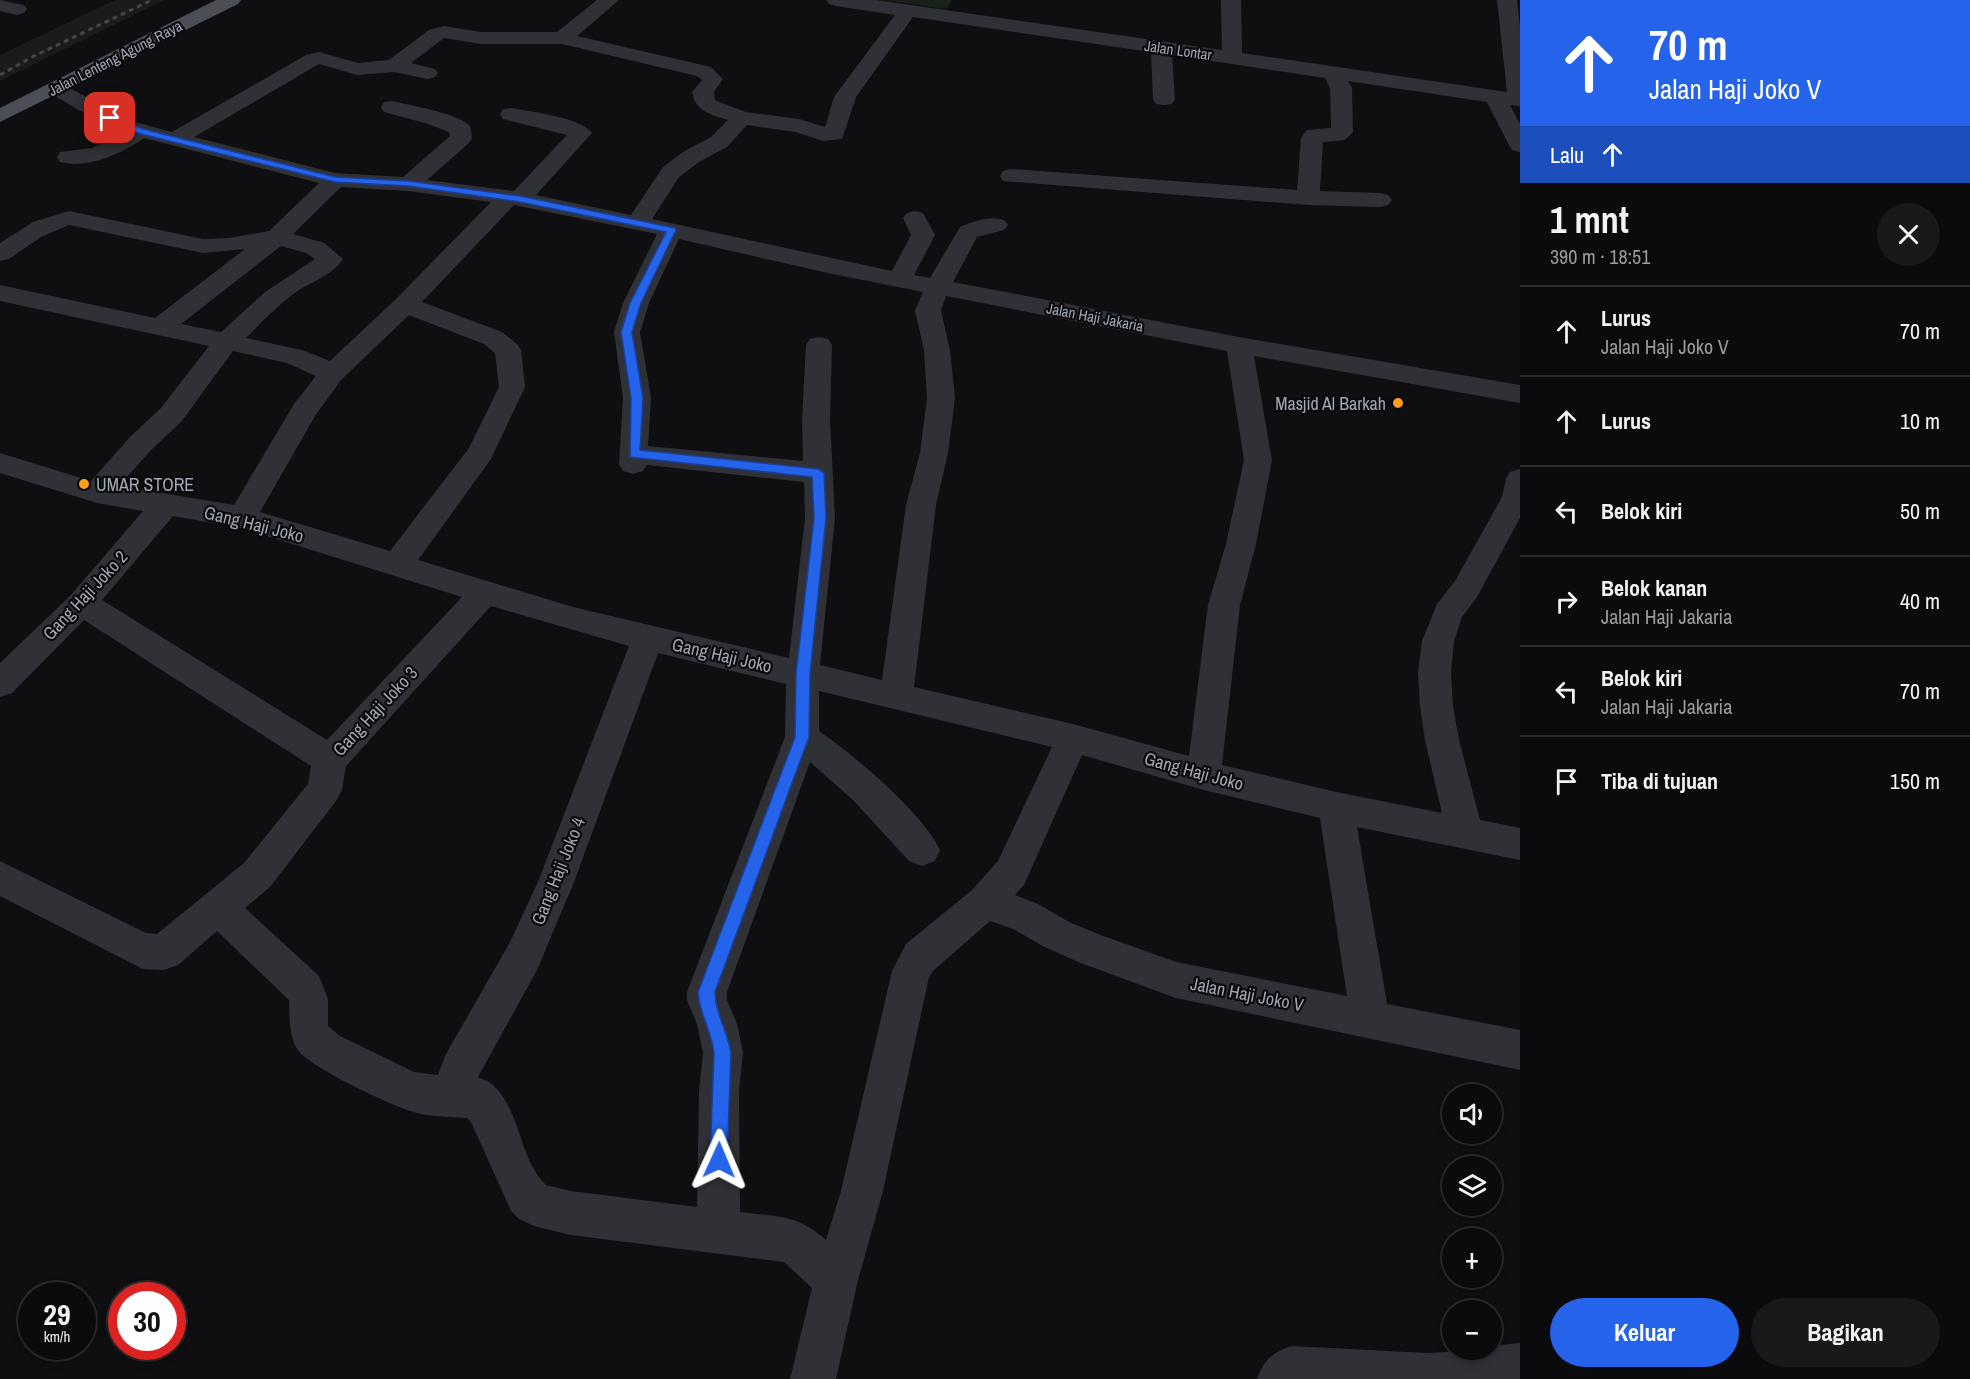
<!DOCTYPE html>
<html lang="id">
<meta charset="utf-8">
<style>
body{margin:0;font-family:"Archivo Narrow",sans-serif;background:#19191b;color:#f1f3f6;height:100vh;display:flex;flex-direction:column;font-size:22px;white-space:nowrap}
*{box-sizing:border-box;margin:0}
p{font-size:20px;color:#9a9b9d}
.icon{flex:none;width:33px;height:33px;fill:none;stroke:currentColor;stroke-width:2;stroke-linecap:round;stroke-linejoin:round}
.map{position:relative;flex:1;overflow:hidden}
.details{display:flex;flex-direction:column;background:#0b0b0d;width:450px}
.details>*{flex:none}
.hud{background:#2563eb;color:#fff;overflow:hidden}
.buttons{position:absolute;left:1442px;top:1084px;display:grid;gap:12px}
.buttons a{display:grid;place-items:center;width:60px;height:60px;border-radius:50%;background:#0b0b0d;box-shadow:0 3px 9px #0003,0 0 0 2px #2b2b2e;font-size:30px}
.speed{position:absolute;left:18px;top:1282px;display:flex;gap:12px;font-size:30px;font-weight:700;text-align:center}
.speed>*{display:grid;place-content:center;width:78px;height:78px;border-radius:50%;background:#0b0b0d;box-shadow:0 3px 9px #0003,0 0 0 2px #2b2b2e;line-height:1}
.speed small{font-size:15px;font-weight:400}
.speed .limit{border:9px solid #d22;background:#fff;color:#111}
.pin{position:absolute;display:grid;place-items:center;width:51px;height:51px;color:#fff;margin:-26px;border-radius:12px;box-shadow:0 3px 9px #0006}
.me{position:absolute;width:66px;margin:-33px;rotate:1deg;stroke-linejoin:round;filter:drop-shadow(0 0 4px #0008)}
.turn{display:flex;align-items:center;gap:21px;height:126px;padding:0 30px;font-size:27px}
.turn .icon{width:78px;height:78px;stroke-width:2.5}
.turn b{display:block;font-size:42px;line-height:51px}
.then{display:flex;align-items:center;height:57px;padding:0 30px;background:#0003;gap:12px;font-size:22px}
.round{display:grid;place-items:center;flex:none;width:63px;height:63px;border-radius:32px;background:#19191b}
.summary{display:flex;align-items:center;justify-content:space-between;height:102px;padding:0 30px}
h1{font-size:36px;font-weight:800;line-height:45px}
.action{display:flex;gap:12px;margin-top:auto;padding:12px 30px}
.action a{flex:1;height:69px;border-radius:36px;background:#2563eb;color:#fff;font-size:24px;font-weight:800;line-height:69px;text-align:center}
.action a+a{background:#19191b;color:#f1f3f6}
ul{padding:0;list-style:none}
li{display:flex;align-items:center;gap:18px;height:90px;padding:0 30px;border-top:2px solid #2b2b2e}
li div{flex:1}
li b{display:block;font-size:22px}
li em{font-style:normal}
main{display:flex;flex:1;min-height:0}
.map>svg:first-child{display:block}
.built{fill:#1b1b1e}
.green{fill:#19211a}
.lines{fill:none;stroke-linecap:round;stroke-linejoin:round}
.minor{fill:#303136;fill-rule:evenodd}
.major{fill:#4c4e55;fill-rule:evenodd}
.rail{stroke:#43454b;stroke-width:3;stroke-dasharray:5 4;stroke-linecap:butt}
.route{fill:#2563eb;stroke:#184099;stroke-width:1.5}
.poi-dot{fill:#ff9f19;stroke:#0a0a0c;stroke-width:2}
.labels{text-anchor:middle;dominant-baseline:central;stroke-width:4.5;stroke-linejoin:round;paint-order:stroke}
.far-street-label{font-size:15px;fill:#9fa7b3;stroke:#0a0a0c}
.poi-label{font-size:18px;fill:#9fa7b3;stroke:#0a0a0c;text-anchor:end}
.street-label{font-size:18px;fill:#9fa7b3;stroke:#0a0a0c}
</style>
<main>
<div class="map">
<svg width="1520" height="1379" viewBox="0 0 1520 1379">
<rect width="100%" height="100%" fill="#0f0f11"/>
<polygon class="built" points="115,0 164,0 0,81 0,55"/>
<polygon class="green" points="883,0 952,0 947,9"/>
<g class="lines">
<g class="minor">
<polygon points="0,0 24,5 27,9 24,13 17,15 0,11"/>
<path d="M597 0H619L577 36 711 67 723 79 714 92 715 100 719 102 746 112 799 119 825 127 834 97 895 15 836 6 829 4 826 0H876L1222 50 1221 0H1241L1242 53 1507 92 1497 0H1517L1520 28V106L1510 105 1520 124V152L1512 150 1509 145 1487 102 1348 81 1352 88 1353 132 1345 140 1323 142 1320 191 1380 193 1388 195 1392 200 1388 205 1380 207 1308 205 1003 181 1000 176 1003 171 1011 169 1297 190 1301 138 1307 130 1331 128 1330 88 1325 78 1172 55 1175 99 1172 104 1164 105 1156 104 1153 99 1151 52 913 17 856 97 842 139 823 141 796 132 747 125 727 147 699 162 679 177 652 219 892 271 911 235 903 218 907 213 915 211 923 213 935 235 914 275 930 278 960 227C975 221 988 216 1004 220L1008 225 1004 230 977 237 953 282 1239 337 1520 385V403L1254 356 1272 460 1256 544 1240 605 1222 765 1336 792 1442 813 1425 740 1420 706 1418 673 1422 641 1437 604 1455 581 1502 497 1506 479 1510 472 1520 469V518L1477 597 1462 617 1454 641 1451 673 1453 706 1459 740 1480 820 1520 828V860L1357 827 1387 1004 1520 1030V1070L1176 998 1078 962 1043 946 1013 929 990 921 934 970 929 977 883 1191 858 1280 836 1379H790L812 1288 784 1262 571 1235 534 1226 519 1219 511 1211 472 1124 468 1118C453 1117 437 1117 422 1114 400 1111 307 1066 297 1049 288 1032 290 1017 289 1000L217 931 178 965 164 970 143 969 0 896V861L146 933 157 934 244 863 308 784 311 766 84 620 12 693 0 697V663L71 595 143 511 97 503 0 473V453L91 481 131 436 161 408 209 346 0 301V285L155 318 245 249 203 253 69 225 41 237 9 259 0 261V243L33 222 69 211 203 239 229 238 269 231 319 183 144 138C121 154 89 169 60 162L57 157 60 152 92 148 123 133 115 131 48 92 44 88 48 84 55 82 62 84 131 121 172 132 306 55 319 52 358 63 389 60 429 30 444 26 481 32H557ZM444 38 481 44H562L697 76 702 80 692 92C696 112 710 114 728 120L711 137 683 152 663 167 631 215 536 195 592 133C581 117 531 112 511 108L503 109 500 114 503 119 567 135 514 191 427 180 469 143 472 138C471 133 472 128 468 124 454 113 410 105 392 101L384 102 381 107 384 112 425 123 449 132 450 136 403 177 335 173 194 137 319 64 357 75 394 72 428 79 435 77 438 73 435 69 411 63ZM341 187 408 191 491 202 396 299 330 361 302 350 246 338C262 322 278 305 296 292 312 281 332 276 343 259L324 243 293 234ZM514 205 657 234 623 303 614 332 623 398 619 464 623 471 633 474 643 471 647 465 804 482 805 518 789 658 573 607 418 560 491 459 525 387 521 350 517 344 502 332 422 302ZM679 239 828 273 923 292 915 310 924 351 927 398 920 453 906 505 882 680 820 665 835 518 830 419 832 345 828 339 819 337 810 339 806 345 802 419 803 461 648 446 651 398 640 332 649 303ZM281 246 306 253 315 259 265 292 221 332 181 324ZM946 296 1227 351 1244 460 1226 544 1208 605 1189 756 1073 724 914 687 936 505 948 453 955 398 950 351 941 310ZM409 315 484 344 495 353 499 387 469 448 390 551 260 512 315 416 341 380ZM233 351 287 363 316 376 294 404 234 505 119 486 151 450 181 422ZM173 516 241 528 462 597 327 740 102 600ZM491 606 629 646 538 882 509 944 446 1054 438 1075 414 1072 340 1036 328 1026V999L319 976 245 908 270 887 336 801 342 790 346 766ZM658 653 786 684 785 737 687 992V1000L697 1024 703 1053 699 1091 697 1207 571 1191 546 1185C519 1159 521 1112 494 1086 490 1081 483 1080 478 1077L537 970 574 882ZM819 691 1052 747 998 861 972 890 906 944 892 971 841 1191 826 1240C797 1214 776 1217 740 1212L739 1091 743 1053 737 1024 727 1000V992L810 762 853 800 909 861 922 866 935 861 940 850C922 812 854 755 819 731ZM1082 755 1204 790 1320 818 1347 996 1176 962 1098 934 1069 922 1038 904 1015 895 1024 885Z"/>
<path d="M1520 1343V1379H1257C1264 1360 1272 1353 1291 1346L1427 1353 1491 1350V1346Z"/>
</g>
<polygon class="major" points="216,0 241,0 238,4 0,122 0,108"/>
<polyline class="rail" points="0,75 34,56 152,0"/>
</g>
<path class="route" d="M107 116H114L143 129 335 177 408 181 520 196 675 228 676 230 641 303 632 332 643 398 640 450 818 469 824 473 826 518 810 674 809 737 715 992C715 1013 728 1032 731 1053L727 1160 725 1167 719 1169 712 1167 710 1160 714 1053C712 1032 699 1013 698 992L795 737 796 674 814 518 812 477 630 457 631 398 621 332 630 303 666 232 520 202 408 186 335 182 137 133 107 120Z"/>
<g class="poi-dot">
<circle cx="1398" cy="403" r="6"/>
<circle cx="84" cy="484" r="6"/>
</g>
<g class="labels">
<g class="far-street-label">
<text transform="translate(1178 50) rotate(8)">Jalan Lontar</text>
<text transform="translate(115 58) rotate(-27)">Jalan Lenteng Agung Raya</text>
<text transform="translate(1095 317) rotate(11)">Jalan Haji Jakaria</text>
</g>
<g class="poi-label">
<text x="1386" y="403">Masjid Al Barkah</text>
<text x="96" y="484" text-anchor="start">UMAR STORE</text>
</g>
<g class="street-label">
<text transform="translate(254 524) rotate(14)">Gang Haji Joko</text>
<text transform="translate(85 595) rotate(-47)">Gang Haji Joko 2</text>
<text transform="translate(722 655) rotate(13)">Gang Haji Joko</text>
<text transform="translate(375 711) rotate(-47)">Gang Haji Joko 3</text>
<text transform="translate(1194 771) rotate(15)">Gang Haji Joko</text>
<text transform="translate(558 871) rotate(-68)">Gang Haji Joko 4</text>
<text transform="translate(1247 994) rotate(11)">Jalan Haji Joko V</text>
</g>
</g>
</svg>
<div class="buttons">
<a><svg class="icon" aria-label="sound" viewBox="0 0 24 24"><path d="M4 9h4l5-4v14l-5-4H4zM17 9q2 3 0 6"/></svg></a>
<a><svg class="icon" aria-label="layers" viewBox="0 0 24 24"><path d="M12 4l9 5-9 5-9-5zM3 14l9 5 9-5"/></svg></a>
<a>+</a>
<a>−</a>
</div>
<div class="speed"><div>29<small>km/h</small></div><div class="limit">30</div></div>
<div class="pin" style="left:110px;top:118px;background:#d93025"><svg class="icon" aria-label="arrive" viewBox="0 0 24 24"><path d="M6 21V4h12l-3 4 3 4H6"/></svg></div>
<svg class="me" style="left:719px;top:1160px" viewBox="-20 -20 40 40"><path d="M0-17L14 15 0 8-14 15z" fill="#2563eb" stroke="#fff" stroke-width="4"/></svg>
</div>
<section class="details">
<div class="hud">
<div class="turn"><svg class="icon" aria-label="ahead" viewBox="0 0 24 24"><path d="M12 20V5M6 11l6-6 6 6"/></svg><div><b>70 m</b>Jalan Haji Joko V</div></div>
<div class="then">Lalu<svg class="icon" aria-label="ahead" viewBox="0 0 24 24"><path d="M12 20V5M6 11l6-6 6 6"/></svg></div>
</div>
<div class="summary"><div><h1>1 mnt</h1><p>390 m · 18:51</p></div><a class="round"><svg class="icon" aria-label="close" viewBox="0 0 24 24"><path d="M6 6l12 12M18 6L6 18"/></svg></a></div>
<ul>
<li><svg class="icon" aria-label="ahead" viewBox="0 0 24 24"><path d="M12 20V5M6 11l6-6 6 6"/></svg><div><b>Lurus</b><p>Jalan Haji Joko V</p></div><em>70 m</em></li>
<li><svg class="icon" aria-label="ahead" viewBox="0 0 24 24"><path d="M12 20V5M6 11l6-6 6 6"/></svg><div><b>Lurus</b></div><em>10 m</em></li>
<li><svg class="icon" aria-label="left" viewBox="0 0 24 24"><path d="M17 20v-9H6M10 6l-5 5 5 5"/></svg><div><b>Belok kiri</b></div><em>50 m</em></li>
<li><svg class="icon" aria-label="right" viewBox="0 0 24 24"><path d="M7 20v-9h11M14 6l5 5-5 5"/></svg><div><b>Belok kanan</b><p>Jalan Haji Jakaria</p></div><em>40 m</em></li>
<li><svg class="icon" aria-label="left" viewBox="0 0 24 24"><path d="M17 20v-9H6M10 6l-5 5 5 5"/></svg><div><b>Belok kiri</b><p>Jalan Haji Jakaria</p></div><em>70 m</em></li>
<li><svg class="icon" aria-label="arrive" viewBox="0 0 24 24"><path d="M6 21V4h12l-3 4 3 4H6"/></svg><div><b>Tiba di tujuan</b></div><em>150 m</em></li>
</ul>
<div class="action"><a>Keluar</a><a>Bagikan</a></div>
</section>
</main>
